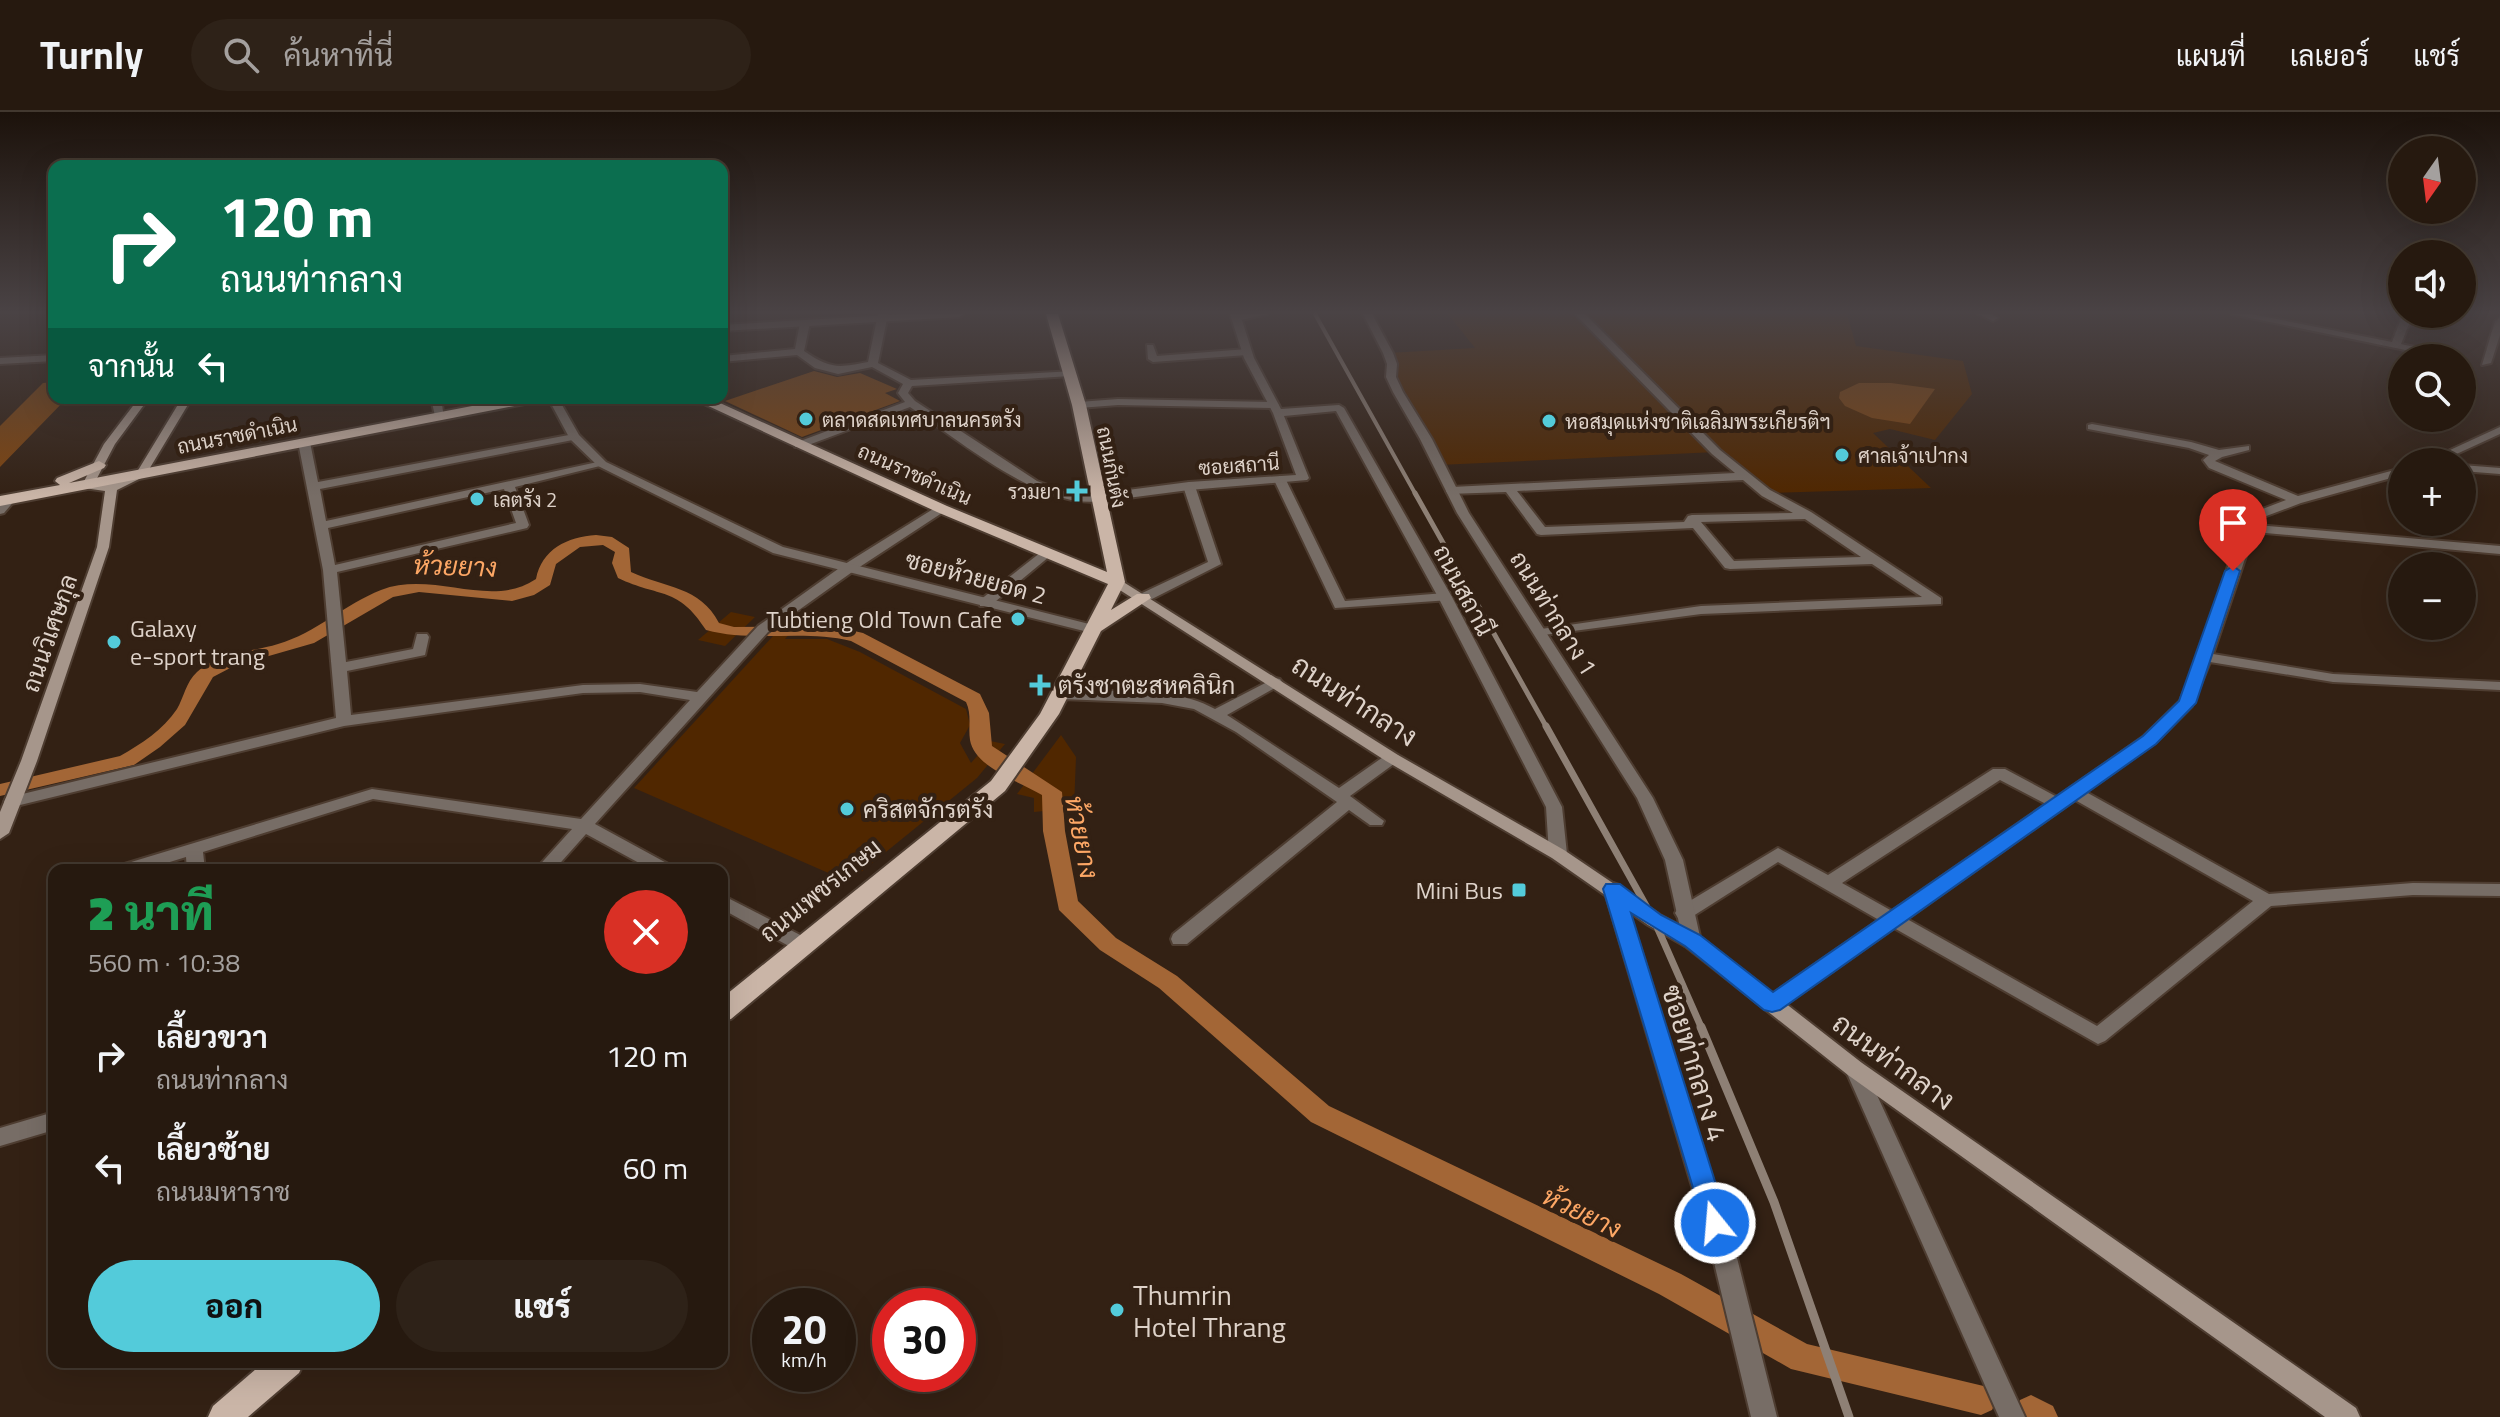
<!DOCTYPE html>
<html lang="th">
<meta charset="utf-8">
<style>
body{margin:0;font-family:"Titillium Web",Sarabun,sans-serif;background:#2e2218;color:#f1f3f6;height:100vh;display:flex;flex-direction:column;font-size:30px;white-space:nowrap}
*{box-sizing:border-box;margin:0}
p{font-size:26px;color:#a4a09e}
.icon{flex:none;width:44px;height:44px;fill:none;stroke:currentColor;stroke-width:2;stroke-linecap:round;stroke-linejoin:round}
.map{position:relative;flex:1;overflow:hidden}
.details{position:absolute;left:48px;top:752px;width:680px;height:504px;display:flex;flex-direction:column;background:#26190f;border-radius:16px;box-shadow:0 8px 32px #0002,0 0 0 2px #42382f}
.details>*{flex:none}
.top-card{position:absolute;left:48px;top:48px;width:680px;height:244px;border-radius:16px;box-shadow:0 8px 32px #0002,0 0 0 2px #42382f;background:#0b6e4f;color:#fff;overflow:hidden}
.needle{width:52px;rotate:194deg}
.buttons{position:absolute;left:2388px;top:24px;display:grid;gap:16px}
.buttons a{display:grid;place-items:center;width:88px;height:88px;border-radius:50%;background:#26190f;box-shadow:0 8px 32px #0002,0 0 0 2px #42382f;font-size:40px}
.speed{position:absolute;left:752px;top:1176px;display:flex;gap:16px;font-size:40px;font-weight:700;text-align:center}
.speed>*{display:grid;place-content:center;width:104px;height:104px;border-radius:50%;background:#26190f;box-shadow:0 8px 32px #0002,0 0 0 2px #42382f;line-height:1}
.speed small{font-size:20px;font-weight:400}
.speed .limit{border:12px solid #d22;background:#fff;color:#111}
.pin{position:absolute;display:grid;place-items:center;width:68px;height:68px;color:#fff;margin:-82px -34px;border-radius:50% 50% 50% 0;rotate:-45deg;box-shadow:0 0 8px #0007}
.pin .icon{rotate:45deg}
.me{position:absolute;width:88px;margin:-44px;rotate:343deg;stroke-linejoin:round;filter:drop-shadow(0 0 6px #0008)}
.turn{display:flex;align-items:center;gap:28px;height:168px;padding:0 40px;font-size:36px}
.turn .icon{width:104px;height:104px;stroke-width:2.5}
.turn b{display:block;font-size:56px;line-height:68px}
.then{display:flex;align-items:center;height:76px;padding:0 40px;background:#0003;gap:16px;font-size:30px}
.round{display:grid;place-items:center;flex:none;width:84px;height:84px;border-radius:42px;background:#2e2218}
.head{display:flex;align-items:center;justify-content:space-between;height:136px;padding:0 40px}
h1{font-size:48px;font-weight:800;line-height:60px;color:#1e9e55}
.button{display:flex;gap:16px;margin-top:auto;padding:16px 40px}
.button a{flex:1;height:92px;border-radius:48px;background:#53cbda;color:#111;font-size:32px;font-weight:800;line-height:92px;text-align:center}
.button a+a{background:#2e2218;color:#f1f3f6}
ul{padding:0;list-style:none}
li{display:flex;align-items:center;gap:24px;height:112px;padding:0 40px}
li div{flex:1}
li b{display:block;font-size:30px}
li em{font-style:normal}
header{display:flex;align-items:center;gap:48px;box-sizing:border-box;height:112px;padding:0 40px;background:#26190f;border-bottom:2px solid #42382f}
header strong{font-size:38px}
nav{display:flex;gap:44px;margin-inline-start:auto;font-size:28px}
.search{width:560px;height:72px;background:#2e2218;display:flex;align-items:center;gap:20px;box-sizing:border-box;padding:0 28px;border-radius:44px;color:#a4a09e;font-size:30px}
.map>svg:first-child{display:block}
.green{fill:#502700}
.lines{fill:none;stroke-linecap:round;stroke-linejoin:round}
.canal{fill:#a36636;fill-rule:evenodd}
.building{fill:#7f4510}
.minor-casing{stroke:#4e3d31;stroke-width:4}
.tertiary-casing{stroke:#4e3d31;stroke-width:4}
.secondary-casing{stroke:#4e3d31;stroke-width:4}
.primary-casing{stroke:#4e3d31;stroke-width:4}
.minor{fill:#776d66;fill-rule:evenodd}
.tertiary{fill:#776d66;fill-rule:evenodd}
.secondary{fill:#a6968b;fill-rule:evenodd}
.primary{fill:#cab5a7;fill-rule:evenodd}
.rail-far3{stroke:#8e8075;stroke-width:4}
.rail-far2{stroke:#8e8075;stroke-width:5}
.rail-far1{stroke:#8e8075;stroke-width:7}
.rail{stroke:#8e8075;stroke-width:9}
.route{fill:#1a73e8;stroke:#114b97;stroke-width:2}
.poi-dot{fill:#53cbda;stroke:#332114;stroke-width:3}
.labels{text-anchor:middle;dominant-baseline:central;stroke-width:8;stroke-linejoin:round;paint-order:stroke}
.far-poi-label{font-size:20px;fill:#ded2c9;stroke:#332114;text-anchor:start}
.far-street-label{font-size:20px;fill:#ded2c9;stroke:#332114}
.street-label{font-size:24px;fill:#ded2c9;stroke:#332114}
.poi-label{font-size:24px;fill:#ded2c9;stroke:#332114;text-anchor:start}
.water-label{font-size:26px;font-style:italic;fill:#fda765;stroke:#332114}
.near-street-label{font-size:28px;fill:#ded2c9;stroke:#332114}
.near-poi-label{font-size:28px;fill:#ded2c9;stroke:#332114;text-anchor:start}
</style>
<header>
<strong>Turnly</strong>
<div class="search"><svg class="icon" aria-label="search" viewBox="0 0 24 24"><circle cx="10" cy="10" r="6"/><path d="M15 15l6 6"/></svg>ค้นหาที่นี่</div>
<nav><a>แผนที่</a><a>เลเยอร์</a><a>แชร์</a></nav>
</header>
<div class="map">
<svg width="2500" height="1305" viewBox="0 0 2500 1305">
<rect width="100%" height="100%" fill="#332114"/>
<g class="green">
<polygon points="1448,202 1847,202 1856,234 1963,249 1972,282 1935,328 1890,317 1873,321 1931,376 1766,381 1716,340 1439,353 1398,282 1388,241 1475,236"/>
<polygon points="731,500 755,505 725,534 698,528"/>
<polygon points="784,512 798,512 785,527 827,527 860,540 966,597 970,613 960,631 971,651 990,629 1005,632 977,666 849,770 634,676"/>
<polygon points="1061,623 1076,645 1074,696 1034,700 1034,686 1017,682"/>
</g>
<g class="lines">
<g class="canal">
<path d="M596 423 612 425 629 436 631 460C665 476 700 474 719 511L734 515 832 514 863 521 980 582 989 601 992 634 1062 680 1065 719 1078 789 1116 826 1177 864 1329 994 1681 1162 1807 1232 1992 1276 1997 1287 1992 1298 1981 1303 1791 1257 1659 1182 1311 1010 1159 876 1100 838 1059 798 1043 719 1042 683C1021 670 975 656 970 628 968 615 972 603 966 590L851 529C803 517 754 531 706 518 678 474 660 486 618 466L612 451 615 440 603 433 580 435 556 452 550 473 534 483 512 489 419 480 393 485 314 531 234 554 213 565 185 613 160 635 134 653 0 684V672L120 644C141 632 163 618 177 597 184 585 186 570 197 560 219 540 252 540 278 532 316 521 345 492 381 478 434 458 490 498 536 467 542 437 567 425 596 423Z"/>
<polygon points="2031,1283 2053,1294 2058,1305 2017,1305 2015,1299 2020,1288"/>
</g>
</g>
<g class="building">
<polygon points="814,259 837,265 860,261 897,277 885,281 900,289 802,325 725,289"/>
<polygon points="54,270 54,286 67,286 0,355 0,314 43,271"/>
<polygon points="1859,271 1891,271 1935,277 1910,312 1872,306 1845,294 1839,286 1840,280"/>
</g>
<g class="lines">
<defs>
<g id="minor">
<path d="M878 202H888L878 251 911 268 1074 259V263L1070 264 912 274 908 281 915 289 1037 369 1069 381 1101 383V389C1041 398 959 328 910 295L803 335H795V331L905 290 898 281 903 272 872 255 838 262 815 256 797 243 722 250V244L795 237 800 211 805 208 810 211 804 239C830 257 838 256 868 250Z"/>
<polygon points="1243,202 1268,202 1236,209 1231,206"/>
<path d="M1575 202H1585L1720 338 1770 378 1811 400 1941 486V492L1701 502 1536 524 1534 521 1541 517 1701 494 1922 485 1872 452 1730 457 1725 456 1693 416 1541 423 1537 422 1506 380 1448 382 1446 379 1452 375 1735 361 1712 342ZM1743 368 1762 384 1793 401 1692 403 1688 404 1684 410 1545 415 1517 379ZM1805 407 1861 445 1734 449 1701 410Z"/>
<polygon points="1978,202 1991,202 1998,206 1993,209"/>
<polygon points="2231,202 2251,202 2392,230 2403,202 2413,202 2401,232 2464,246 2462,248 2462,246 2444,246"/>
<polygon points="2500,206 2500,223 2491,251 2482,253 2495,209"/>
<polygon points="1147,233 1153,233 1157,244 1247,237 1252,240 1247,243 1153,250 1148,247"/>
<polygon points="431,286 441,286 444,306 435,304"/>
<polygon points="1118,287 1274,290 1279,293 1274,296 1118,293 1079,296 1074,293 1079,290"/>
<path d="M2092 312 2191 330 2219 338 2249 334V338L2222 345 2215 349 2298 384 2402 356V363L2301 391 2261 406 2257 413 2500 434V442L2254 420 2213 542 2333 562 2500 570V578L2333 570 2210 550 2192 594 2155 631 2086 680 2269 782 2413 771 2500 772V784L2413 783 2271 794 2105 929 2098 932 1894 816 1779 897 1772 899 1765 897 1762 892 1765 887 1879 808 1778 750 1690 806H1678L1675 801 1678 796 1778 736 1828 763 1993 657H2005L2057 685 2143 625 2180 589 2198 545 2236 430 2252 401 2286 388 2209 356 2203 348 2209 343 2189 336 2088 317V313ZM2000 668 2046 692 1892 799 1842 771ZM2075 688 2253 789 2097 914 1907 807Z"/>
<polygon points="2500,315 2500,322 2439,350 2424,350"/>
<path d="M574 322 580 325 578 327 320 377 326 409 602 349 608 352 515 375 529 413 527 416 337 460 346 550 413 537 417 522H427L429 525 425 543 347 559 351 603 583 573 640 572 697 580 758 514 845 452 938 394H946L948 397 855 458 768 520 595 712 672 754 675 758H652L586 722 554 758H535L572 717 373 687 203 740 205 758H187L186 745 144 758H115L118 754 372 677 581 707 690 588 640 580 583 581 344 614 12 695 6 694 4 690 6 686 336 606 323 458 298 330 300 328 310 330 318 370ZM504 377 516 411 335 453 328 416Z"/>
<polygon points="2462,353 2500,356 2500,362 2462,359"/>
<polygon points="1280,364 1286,368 1345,489 1445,481 1452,485 1450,488 1335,496 1274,368"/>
<polygon points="1189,370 1195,374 1221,452 1148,489 1138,489 1138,483 1208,450 1183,374"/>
<polygon points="10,383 16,387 4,401 0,402 0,391"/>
<polygon points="1045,437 1050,438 1050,444 990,494 980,494 980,488"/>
<path d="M1275 566 1280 567 1282 570 1280 573 1227 603 1339 676 1386 643H1398L1400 646 1398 649 1350 684 1384 709 1382 713H1370L1349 698 1187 832H1173L1171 827 1173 822 1337 690 1236 620 1194 597 1162 591 1062 587 1055 583 1062 579C1111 580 1171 573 1215 597Z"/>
<polygon points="1613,771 1619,773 1622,777 1736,1142 1777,1305 1751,1305 1712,1142 1604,777 1607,773"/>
<polygon points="722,783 810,828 812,833 810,838 796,838 722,797"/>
<polygon points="1855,949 1862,951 1865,957 2025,1305 1999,1305 1845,957 1848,951"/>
<polygon points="54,1000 54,1018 0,1034 0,1016"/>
</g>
<g id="tertiary">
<polygon points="907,202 963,202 959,205 722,219 722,213"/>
<polygon points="1230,202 1240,202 1254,246 1281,297 1339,293 1344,296 1452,485 1562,695 1567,742 1564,746 1558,748 1549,742 1546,695 1438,485 1336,299 1284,304 1309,366 1307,368 1189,378 1097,390 1091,386 1097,382 1189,370 1296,363 1273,301 1244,246"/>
<polygon points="1363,202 1372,202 1393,241 1397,252 1396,265 1403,280 1432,327 1469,401 1653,686 1683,748 1701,829 1699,834 1685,834 1683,829 1665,748 1637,686 1457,401 1420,327 1393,280 1386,265 1387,252 1383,241"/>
<polygon points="54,243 54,249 0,252 0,246"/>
<polygon points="548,286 558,286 579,323 606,350 783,435 1097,514 1099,517 1092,521 773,441 598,354 570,327"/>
</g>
<g id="secondary">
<polygon points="139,286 149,286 115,332 95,370 109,372 137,360 182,286 192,286 145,364 117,378 109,435 37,649 9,721 0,727 0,700 21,649 97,435 105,379 84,376 82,373 104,332"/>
<polygon points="1117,466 1398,643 1564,738 1660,803 1699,824 1862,951 2356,1296 2360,1305 2325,1305 1848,963 1685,834 1648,813 1552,746 1386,649 1112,473 1110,470"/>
</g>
<g id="primary">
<polygon points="1046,202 1058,202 1086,293 1125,470 1111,498 1137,482 1149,482 1151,486 1101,519 1059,602 1005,679 731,907 722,909 722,886 991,669 1040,602 1108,472 937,400 691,286 709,286 947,394 1107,460 1072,293"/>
<polygon points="514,286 542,286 535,290 0,394 0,384 60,373 55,369 57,366 99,349 106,353 104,356 69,371"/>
<polygon points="264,1250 304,1250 299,1261 248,1305 208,1305 213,1294"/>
</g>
</defs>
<use href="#minor" class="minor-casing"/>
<use href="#tertiary" class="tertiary-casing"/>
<use href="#secondary" class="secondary-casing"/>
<use href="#primary" class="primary-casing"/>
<use href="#minor" class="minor"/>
<use href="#tertiary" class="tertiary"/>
<use href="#secondary" class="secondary"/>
<use href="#primary" class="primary"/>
<polyline class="rail-far3" points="1315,202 1416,383"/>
<polyline class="rail-far2" points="1415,381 1547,616"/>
<polyline class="rail-far1" points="1546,614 1654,808 1702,917"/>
<polyline class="rail" points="1701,915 1774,1090 1849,1305"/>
</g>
<linearGradient id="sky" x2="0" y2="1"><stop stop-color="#1c120b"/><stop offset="0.52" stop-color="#4a4345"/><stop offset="1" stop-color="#4a4345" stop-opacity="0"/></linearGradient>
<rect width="2500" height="385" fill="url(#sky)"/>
<polygon class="route" points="2233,454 2240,459 2196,591 2156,632 1780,898 1772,900 1764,898 1685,834 1631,801 1728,1111 1724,1119 1715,1123 1706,1119 1603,777 1606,772 1620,772 1661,803 1700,823 1773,880 2143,624 2179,589 2225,459"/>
<g class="poi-dot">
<circle cx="806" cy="307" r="8"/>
<circle cx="1549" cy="309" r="8"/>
<circle cx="1842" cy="343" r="8"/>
<path d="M1073 367h8v8h8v8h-8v8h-8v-8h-8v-8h8z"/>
<circle cx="477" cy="387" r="8"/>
<circle cx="1018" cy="507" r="8"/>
<circle cx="114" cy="530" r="8"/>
<path d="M1036 561h8v8h8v8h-8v8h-8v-8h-8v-8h8z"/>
<circle cx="847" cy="697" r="8"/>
<rect x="1511" y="770" width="16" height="16" rx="4"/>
<circle cx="1117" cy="1198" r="8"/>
</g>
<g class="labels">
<g class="far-poi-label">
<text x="822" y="307">ตลาดสดเทศบาลนครตรัง</text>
<text x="1565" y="309">หอสมุดแห่งชาติเฉลิมพระเกียรติฯ</text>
<text x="1858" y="343">ศาลเจ้าเปากง</text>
<text x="1061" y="379" text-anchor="end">รวมยา</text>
<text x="493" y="387">เลตรัง 2</text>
</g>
<g class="far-street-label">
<text transform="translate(237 323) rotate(-11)">ถนนราชดำเนิน</text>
<text transform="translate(1239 353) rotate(-4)">ซอยสถานี</text>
<text transform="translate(1112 355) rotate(79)">ถนนกันตัง</text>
<text transform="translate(915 362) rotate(24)">ถนนราชดำเนิน</text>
</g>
<g class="street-label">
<text transform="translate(976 465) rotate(15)">ซอยห้วยยอด 2</text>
<text transform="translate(1464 478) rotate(62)">ถนนสถานี</text>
<text transform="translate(1554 501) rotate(58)">ถนนท่ากลาง 1</text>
<text transform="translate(49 521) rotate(-71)">ถนนวิเศษกุล</text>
<text transform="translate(820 778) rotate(-39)">ถนนเพชรเกษม</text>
</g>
<g class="poi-label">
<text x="1002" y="507" text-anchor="end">Tubtieng Old Town Cafe</text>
<text x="130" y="516">Galaxy<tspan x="130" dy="28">e-sport trang</tspan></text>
<text x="1058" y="573">ตรังชาตะสหคลินิก</text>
<text x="863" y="697">คริสตจักรตรัง</text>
<text x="1503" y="778" text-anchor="end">Mini Bus</text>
</g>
<g class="water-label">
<text transform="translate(455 454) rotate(2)">ห้วยยาง</text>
<text transform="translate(1082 725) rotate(79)">ห้วยยาง</text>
<text transform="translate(1582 1100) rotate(26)">ห้วยยาง</text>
</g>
<g class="near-street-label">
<text transform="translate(1355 588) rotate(33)">ถนนท่ากลาง</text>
<text transform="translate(1894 949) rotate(36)">ถนนท่ากลาง</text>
<text transform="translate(1695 951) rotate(73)">ซอยท่ากลาง 4</text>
</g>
<g class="near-poi-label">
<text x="1133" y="1182">Thumrin<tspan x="1133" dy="32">Hotel Thrang</tspan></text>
</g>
</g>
</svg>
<div class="buttons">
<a><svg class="needle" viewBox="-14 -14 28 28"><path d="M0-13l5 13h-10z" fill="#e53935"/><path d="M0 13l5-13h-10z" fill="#a4a09e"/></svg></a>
<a><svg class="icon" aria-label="sound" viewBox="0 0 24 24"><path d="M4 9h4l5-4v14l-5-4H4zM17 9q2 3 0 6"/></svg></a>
<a><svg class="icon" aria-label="search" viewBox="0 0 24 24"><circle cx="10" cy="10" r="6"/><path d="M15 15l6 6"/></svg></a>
<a>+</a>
<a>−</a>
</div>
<div class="speed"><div>20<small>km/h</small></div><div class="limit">30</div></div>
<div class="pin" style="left:2233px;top:459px;background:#d93025"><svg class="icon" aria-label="arrive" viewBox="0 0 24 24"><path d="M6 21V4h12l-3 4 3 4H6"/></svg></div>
<svg class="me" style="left:1715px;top:1111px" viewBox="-20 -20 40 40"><circle r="17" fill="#1a73e8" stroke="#fff" stroke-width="3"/><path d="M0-11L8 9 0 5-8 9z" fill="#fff"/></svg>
<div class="top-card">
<div class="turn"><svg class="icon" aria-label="right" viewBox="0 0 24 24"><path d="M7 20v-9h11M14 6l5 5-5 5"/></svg><div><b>120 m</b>ถนนท่ากลาง</div></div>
<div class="then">จากนั้น<svg class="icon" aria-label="left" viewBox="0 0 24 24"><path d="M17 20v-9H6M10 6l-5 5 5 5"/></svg></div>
</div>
<section class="details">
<div class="head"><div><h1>2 นาที</h1><p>560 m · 10:38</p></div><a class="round" style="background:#d93025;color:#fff"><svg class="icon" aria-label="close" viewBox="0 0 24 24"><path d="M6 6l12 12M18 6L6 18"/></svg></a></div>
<ul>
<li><svg class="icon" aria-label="right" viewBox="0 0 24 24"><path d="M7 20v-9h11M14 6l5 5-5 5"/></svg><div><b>เลี้ยวขวา</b><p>ถนนท่ากลาง</p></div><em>120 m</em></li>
<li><svg class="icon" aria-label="left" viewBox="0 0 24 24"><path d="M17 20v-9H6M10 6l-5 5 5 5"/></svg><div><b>เลี้ยวซ้าย</b><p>ถนนมหาราช</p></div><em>60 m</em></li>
</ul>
<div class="button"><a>ออก</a><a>แชร์</a></div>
</section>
</div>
